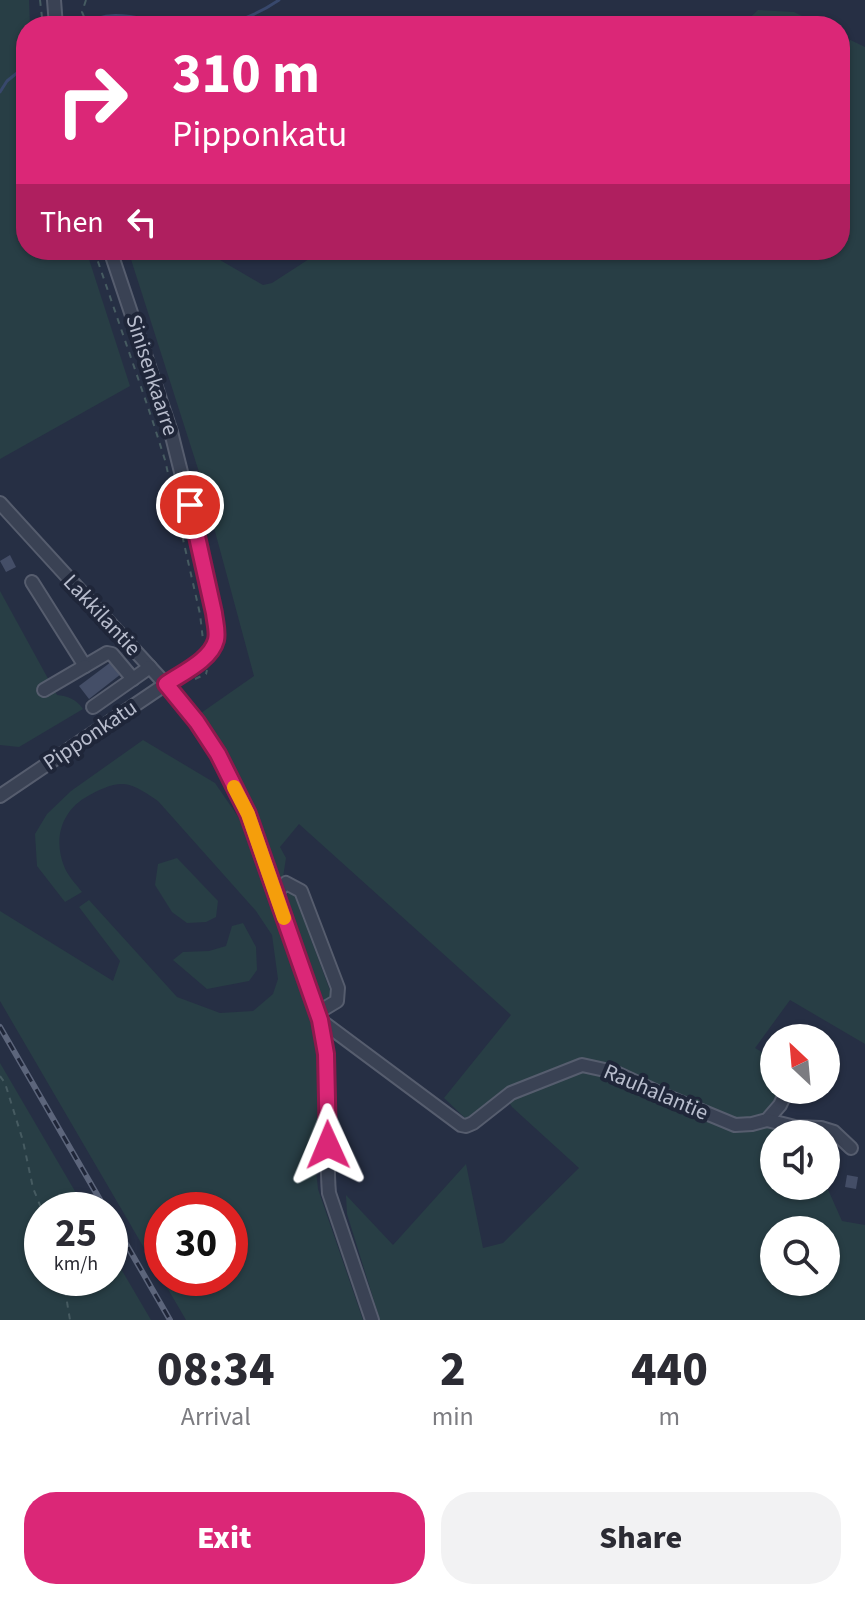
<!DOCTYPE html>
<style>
body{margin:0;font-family:"Source Sans 3",sans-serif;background:#f2f2f3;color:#2b2b33;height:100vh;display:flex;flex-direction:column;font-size:30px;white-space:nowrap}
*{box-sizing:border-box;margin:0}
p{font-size:26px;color:#7c7c81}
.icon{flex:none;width:44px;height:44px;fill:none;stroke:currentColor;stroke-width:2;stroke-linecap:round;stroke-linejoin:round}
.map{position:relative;height:1320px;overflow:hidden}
.drawer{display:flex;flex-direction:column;background:#fff;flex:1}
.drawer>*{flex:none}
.top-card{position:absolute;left:16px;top:16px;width:834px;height:244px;border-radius:32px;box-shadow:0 2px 6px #0004;background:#db2777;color:#fff;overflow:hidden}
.needle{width:52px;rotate:334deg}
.controls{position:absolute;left:760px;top:1024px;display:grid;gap:16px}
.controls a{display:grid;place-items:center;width:80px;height:80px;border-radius:50%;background:#fff;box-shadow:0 2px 6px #0004;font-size:40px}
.speed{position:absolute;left:24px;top:1192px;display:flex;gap:16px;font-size:40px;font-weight:700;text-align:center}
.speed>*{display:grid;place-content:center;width:104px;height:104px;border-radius:50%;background:#fff;box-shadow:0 2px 6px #0004;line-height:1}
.speed small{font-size:20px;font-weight:400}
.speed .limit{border:12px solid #d22;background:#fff;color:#111}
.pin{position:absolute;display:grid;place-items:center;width:68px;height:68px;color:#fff;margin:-34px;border:4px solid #fff;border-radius:50%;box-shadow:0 2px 8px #0007}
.me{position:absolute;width:88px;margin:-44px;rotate:359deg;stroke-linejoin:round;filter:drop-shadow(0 0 6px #0008)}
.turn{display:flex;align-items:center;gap:28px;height:168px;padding:0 24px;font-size:36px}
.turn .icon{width:104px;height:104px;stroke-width:2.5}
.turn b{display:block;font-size:56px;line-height:68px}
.then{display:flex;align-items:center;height:76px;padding:0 24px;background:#0003;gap:16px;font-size:30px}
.eta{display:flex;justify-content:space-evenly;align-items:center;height:136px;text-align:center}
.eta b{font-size:48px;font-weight:800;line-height:56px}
.action{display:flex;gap:16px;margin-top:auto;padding:16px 24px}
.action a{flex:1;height:92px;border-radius:32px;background:#db2777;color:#fff;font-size:32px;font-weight:800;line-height:92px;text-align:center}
.action a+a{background:#f2f2f3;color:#2b2b33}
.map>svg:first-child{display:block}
.green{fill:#283e45;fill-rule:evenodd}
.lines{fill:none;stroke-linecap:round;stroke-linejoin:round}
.stream{stroke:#38486c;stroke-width:3}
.building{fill:#444e67}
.minor-casing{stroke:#565d6e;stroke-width:16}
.path{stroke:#465b61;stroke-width:2;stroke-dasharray:6 6;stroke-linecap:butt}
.minor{stroke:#3a4254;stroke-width:12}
.rail-casing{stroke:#5c657b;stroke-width:6}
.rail{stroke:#1f2639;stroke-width:3;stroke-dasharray:9;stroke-linecap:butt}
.route-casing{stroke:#8e194d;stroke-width:20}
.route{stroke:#db2777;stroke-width:14}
.slow{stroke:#f59e0b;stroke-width:14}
.labels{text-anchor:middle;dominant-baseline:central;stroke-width:8;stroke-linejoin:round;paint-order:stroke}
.street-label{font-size:22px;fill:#b8bdcd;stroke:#1f2639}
</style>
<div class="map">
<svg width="865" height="1320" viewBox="0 0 865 1320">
<rect width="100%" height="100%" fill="#262f44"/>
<g class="green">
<polygon points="0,0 29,0 30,26 26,26 26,250 86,250 130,386 0,459"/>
<polygon points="758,10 794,12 822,26 741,26"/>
<path d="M840 35 865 47V1044L790 1000 755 1048 774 1059V1090H785L762 1122 800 1134H774V1186L826 1185 842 1221 865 1225V1320H380L347 1214 346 1195 393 1245 466 1164 483 1248 503 1243 579 1168 512 1107 505 1096 466 1119 444 1098 511 1015 299 824 280 847 286 858 283 877 275 878 252 811 220 747 201 713 254 676 199 472 128 250H203L263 285 272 283 323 250H840ZM774 1230H826V1282H774Z"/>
<path d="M0 591 57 695C68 696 76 699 83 709L19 747 0 745Z"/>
<path d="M143 740 215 783 250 834 314 1027 320 1103 319 1136 312 1132 318 1189 363 1320H186L0 1001V911L113 981 120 961 79 907 89 900 177 997 220 1013 253 1011 273 994 278 979 272 935 256 911 158 801C149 795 136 785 124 784 113 783 98 790 88 796 62 810 53 838 64 866 67 875 76 884 82 892L65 902 37 866 35 834 47 814 71 791ZM162 1210H230V1278H162Z"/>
<polygon points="177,858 218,901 216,917 206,922 187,923 172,912 155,885 158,864"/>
<polygon points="281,894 294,894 332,996 321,1005"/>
<polygon points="243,923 256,947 257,970 249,981 207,989 173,960 183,952 209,951 226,946 232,926"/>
<polygon points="0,1063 86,1210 42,1210 42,1278 110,1278 110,1250 151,1320 0,1320"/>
</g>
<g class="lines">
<g class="stream">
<path d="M84 26C108 6 142 20 170 23 184 25 200 26 214 25 237 23 260 13 279 0"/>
<polyline points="0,92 7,81 17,73 26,76"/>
</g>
</g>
<g class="building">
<polygon points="10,555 16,567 6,572 0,561"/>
<polygon points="111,662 121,674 89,699 79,686"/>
<polygon points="826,1137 833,1137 832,1160 826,1160"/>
<polygon points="826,1169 834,1170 834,1178 826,1177"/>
<polygon points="847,1175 858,1177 856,1189 845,1187"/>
</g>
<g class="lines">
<defs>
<g id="minor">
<polyline points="54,0 56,26"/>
<path d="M0 503 180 700C207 735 232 774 249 816 275 883 293 953 320 1020 324 1044 327 1067 328 1090 329 1125 326 1159 329 1193L372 1320"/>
<polyline points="32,582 85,666 107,653 112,654 133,679"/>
<polyline points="44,690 85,666"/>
<polyline points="93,707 150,667"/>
<polyline points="0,796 197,663 209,653 216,642 217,630 214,613 197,536 171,432 110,250"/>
<polyline points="274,889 281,888 286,883 301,891 338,988 337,1001 317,1013"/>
<polyline points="320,1020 461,1125 466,1126 473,1123 511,1093 582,1065 614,1072 670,1098 735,1125 752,1124 767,1120 780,1105 787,1090"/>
<polyline points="810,1038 811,1037"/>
<polyline points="767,1120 795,1127 821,1128 834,1132 851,1148"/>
</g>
</defs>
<use href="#minor" class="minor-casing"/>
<g class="path">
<polyline points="40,0 43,26"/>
<polyline points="86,0 82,12 88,26"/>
<polyline points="94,250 152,419 165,460 200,614 203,640"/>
<polyline points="195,679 206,674 207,670"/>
<polyline points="0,1076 5,1083 23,1141 33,1188 42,1210"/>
<polyline points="63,1278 70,1320"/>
</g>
<use href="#minor" class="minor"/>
<defs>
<g id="rail">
<polyline points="0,1027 106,1210"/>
<polyline points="110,1216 170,1320"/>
</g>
</defs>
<use href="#rail" class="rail-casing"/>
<use href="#rail" class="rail"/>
</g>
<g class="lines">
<defs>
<path id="route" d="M190 505 214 613C215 622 218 632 216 640 211 660 182 673 166 684L197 722 218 754 248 814 320 1020 326 1054 328 1145"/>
</defs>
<use href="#route" class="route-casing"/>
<use href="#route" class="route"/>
<polyline class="slow" points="234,787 248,814 284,918"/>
</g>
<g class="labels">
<g class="street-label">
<text transform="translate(152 375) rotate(72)">Sinisenkaarre</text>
<text transform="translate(102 615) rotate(47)">Lakkilantie</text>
<text transform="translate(90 735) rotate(-34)">Pipponkatu</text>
<text transform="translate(656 1092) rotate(23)">Rauhalantie</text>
</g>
</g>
</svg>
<div class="controls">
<a><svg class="needle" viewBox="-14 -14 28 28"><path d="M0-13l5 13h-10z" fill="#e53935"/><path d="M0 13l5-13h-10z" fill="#7c7c81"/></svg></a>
<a><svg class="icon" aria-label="sound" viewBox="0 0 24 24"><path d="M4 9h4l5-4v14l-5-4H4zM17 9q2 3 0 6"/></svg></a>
<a><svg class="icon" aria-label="search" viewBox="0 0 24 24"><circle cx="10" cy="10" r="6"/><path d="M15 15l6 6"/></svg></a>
</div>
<div class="speed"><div>25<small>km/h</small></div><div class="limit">30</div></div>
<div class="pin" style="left:190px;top:505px;background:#d93025"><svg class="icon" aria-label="arrive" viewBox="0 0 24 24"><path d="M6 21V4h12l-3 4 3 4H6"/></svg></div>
<svg class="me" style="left:328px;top:1145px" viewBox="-20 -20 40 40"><path d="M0-17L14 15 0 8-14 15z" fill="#db2777" stroke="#fff" stroke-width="4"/></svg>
<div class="top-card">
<div class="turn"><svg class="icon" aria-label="right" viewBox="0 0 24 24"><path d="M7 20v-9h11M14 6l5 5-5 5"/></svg><div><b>310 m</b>Pipponkatu</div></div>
<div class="then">Then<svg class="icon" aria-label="left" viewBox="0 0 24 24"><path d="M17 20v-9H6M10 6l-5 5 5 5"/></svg></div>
</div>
</div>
<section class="drawer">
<div class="eta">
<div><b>08:34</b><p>Arrival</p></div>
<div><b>2</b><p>min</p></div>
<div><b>440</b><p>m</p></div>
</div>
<div class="action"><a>Exit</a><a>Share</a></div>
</section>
